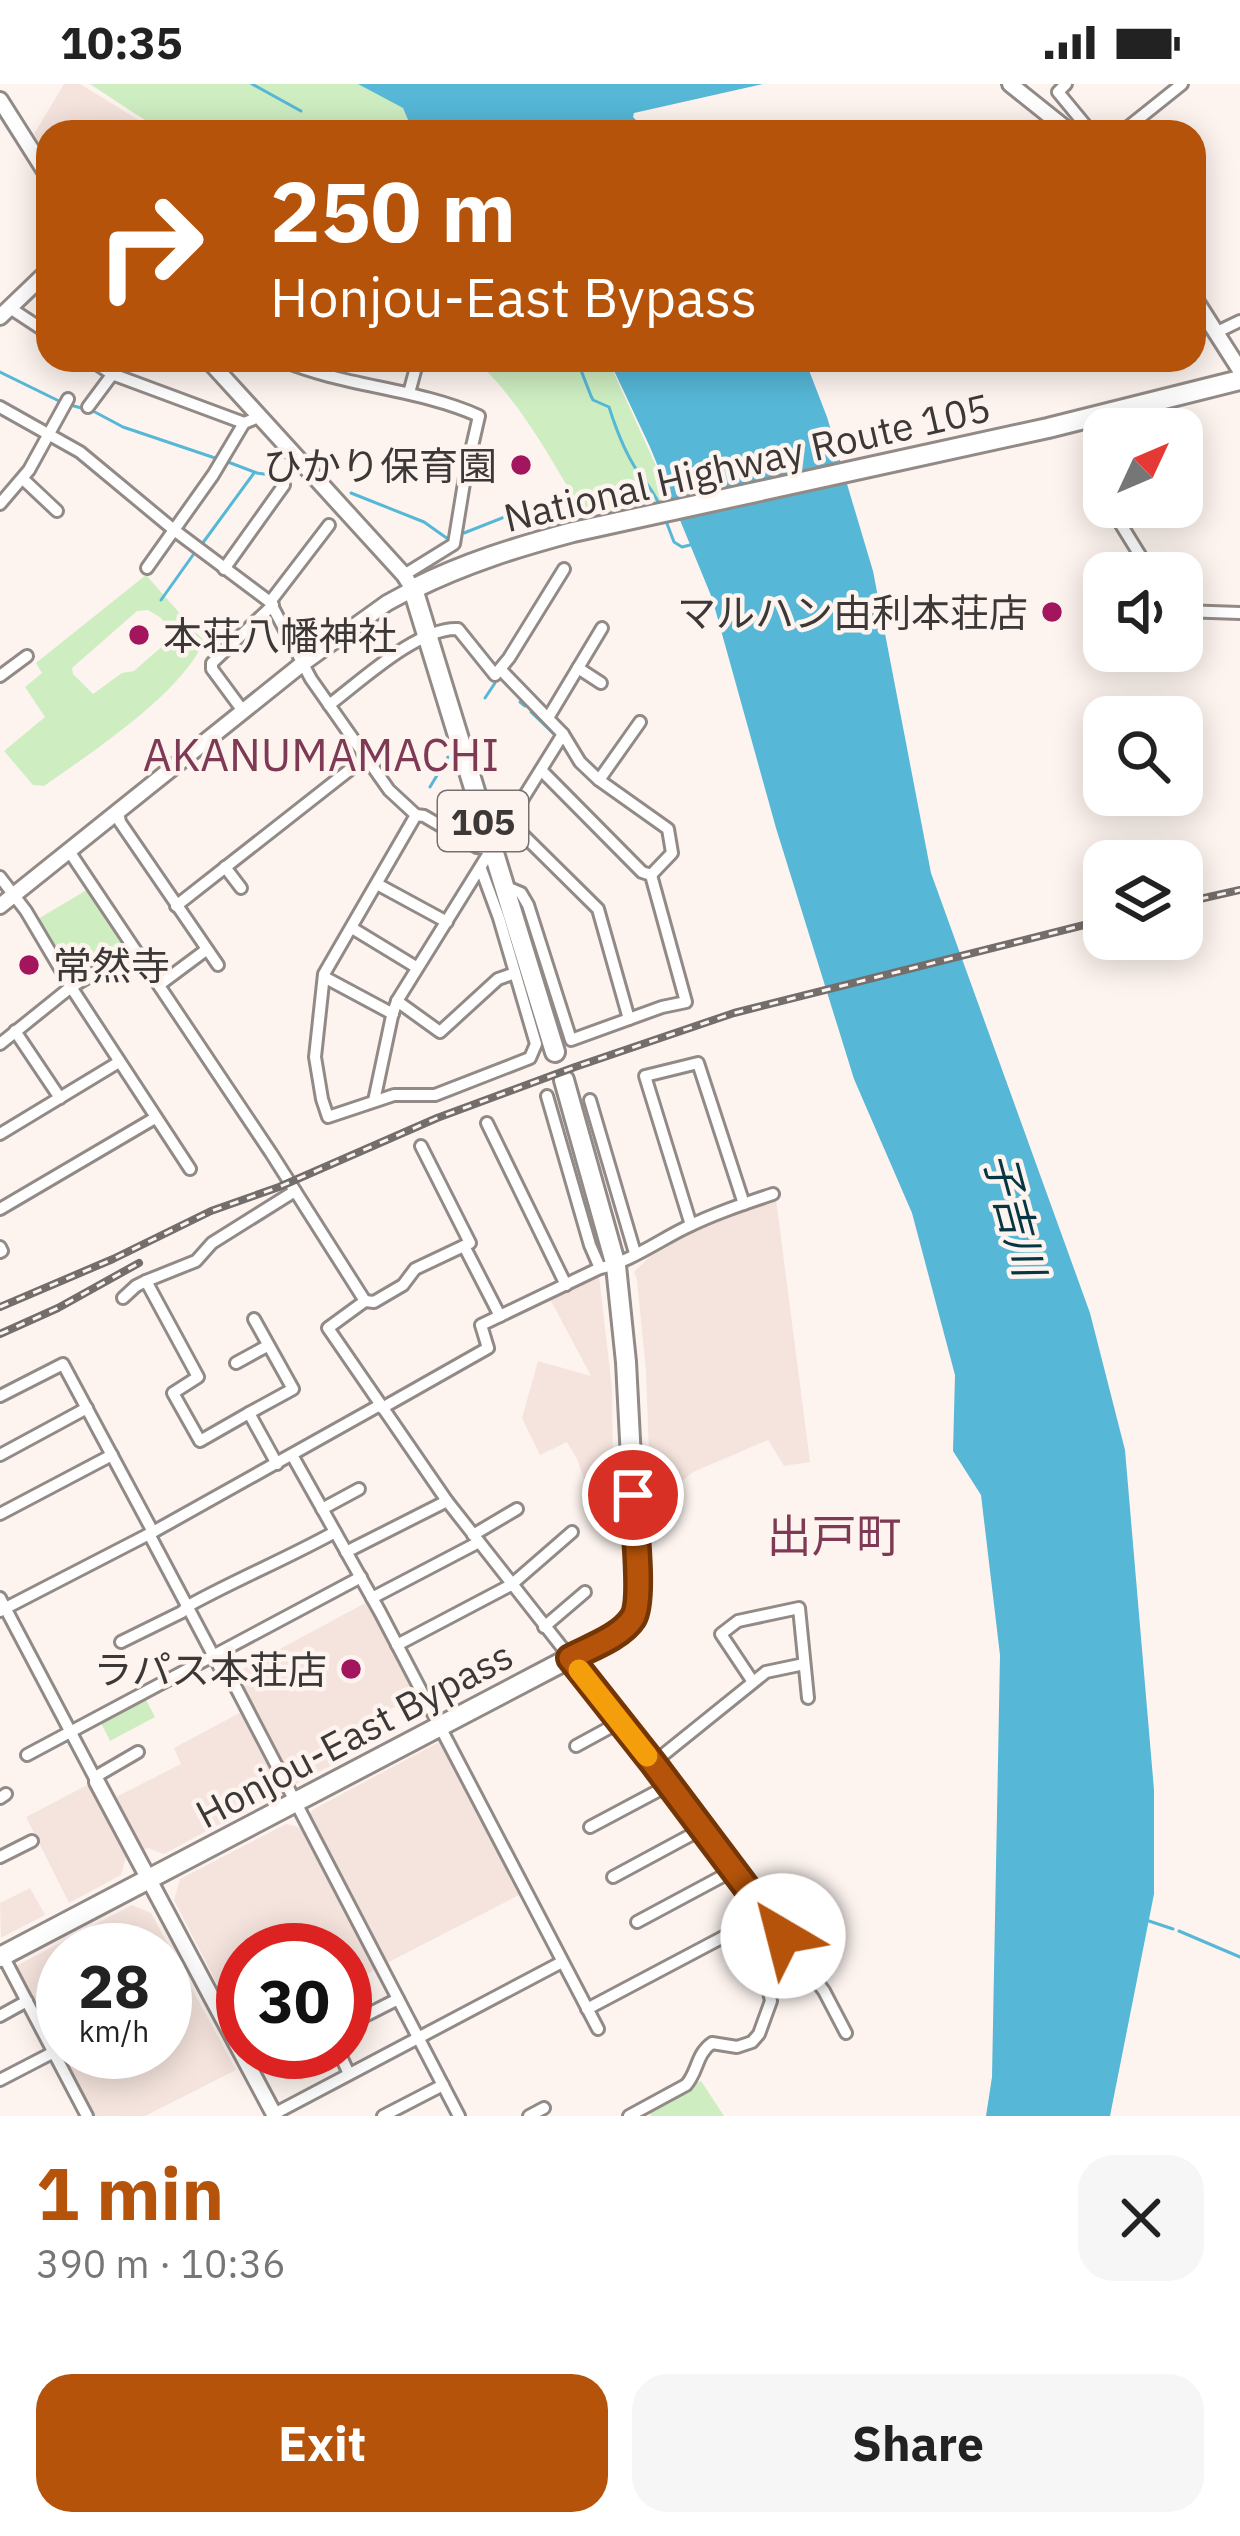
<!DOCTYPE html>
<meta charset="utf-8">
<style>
body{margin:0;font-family:"IBM Plex Sans","Noto Sans JP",sans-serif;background:#f6f6f6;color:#222;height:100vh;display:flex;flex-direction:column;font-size:45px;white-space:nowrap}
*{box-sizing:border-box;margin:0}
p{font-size:39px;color:#767676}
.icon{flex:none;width:66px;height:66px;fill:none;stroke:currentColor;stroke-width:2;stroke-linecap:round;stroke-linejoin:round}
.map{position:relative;height:2032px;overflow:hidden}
.details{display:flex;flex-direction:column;background:#fff;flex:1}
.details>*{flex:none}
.guide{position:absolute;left:36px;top:36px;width:1170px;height:252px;border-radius:36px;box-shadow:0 6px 30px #0003;background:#b45309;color:#fff;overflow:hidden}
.needle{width:78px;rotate:46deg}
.fabs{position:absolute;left:1083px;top:324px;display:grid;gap:24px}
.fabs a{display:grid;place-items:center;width:120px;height:120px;border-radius:24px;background:#fff;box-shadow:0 6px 30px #0003;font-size:60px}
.speed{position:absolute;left:36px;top:1839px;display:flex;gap:24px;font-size:60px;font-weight:700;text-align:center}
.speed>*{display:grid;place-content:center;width:156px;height:156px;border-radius:50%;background:#fff;box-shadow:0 6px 30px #0003;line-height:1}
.speed small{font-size:30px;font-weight:400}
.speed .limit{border:18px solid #d22;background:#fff;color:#111}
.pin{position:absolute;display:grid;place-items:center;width:102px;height:102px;color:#fff;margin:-51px;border:6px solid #fff;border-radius:50%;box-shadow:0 3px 12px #0007}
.me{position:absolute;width:132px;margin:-66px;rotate:323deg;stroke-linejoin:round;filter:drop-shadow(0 0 9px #0008)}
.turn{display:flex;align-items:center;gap:42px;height:252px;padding:0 36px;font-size:54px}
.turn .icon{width:156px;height:156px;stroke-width:2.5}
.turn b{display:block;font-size:84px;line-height:102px}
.round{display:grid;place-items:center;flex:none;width:126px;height:126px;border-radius:36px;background:#f6f6f6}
.summary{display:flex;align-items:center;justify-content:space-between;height:204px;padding:0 36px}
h1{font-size:72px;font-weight:800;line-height:90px;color:#b45309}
.cta{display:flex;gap:24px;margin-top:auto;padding:24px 36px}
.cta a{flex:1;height:138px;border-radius:36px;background:#b45309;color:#fff;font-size:48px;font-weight:800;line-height:138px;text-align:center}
.cta a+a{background:#f6f6f6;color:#222}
.status{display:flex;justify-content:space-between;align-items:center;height:84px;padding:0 60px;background:#fff;direction:ltr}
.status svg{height:33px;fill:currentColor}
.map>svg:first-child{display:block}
.built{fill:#f5e4dd;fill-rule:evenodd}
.green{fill:#ceedc1;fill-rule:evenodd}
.water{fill:#56b7d7}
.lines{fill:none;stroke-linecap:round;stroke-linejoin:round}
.stream{stroke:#56b7d7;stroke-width:3}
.minor-casing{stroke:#928a86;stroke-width:16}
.tertiary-casing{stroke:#928a86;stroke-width:20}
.trunk-casing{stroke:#928a86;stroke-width:24}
.minor{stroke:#fff;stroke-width:10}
.tertiary{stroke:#fff;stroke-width:14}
.trunk{stroke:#fff;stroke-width:18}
.rail-casing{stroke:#736d6b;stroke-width:8}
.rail{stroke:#fdf4ef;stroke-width:3;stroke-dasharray:9;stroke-linecap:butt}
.route-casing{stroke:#753606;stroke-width:30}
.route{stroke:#b45309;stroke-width:21}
.slow{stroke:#f59e0b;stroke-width:21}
.poi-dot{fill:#a3165d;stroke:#fdf4ef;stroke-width:4.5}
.labels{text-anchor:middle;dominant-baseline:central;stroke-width:9;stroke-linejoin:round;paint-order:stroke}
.shield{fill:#fdf4ef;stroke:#76706e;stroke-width:3}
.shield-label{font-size:36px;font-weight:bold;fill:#3c3837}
.street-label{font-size:39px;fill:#3c3837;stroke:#fdf4ef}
.poi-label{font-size:39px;fill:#3c3837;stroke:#fdf4ef;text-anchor:end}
.water-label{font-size:42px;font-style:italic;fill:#073643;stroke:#fdf4ef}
.quarter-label{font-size:45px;fill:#7e3a54;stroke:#fdf4ef}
</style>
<div class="status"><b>10:35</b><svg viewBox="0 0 49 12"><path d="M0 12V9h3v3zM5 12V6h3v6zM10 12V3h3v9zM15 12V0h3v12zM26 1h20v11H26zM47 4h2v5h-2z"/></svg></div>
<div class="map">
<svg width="1240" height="2032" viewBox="0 0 1240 2032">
<rect width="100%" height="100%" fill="#fdf4ef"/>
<g class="built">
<polygon points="64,0 80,0 158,48 48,48 48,75 34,50"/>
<polygon points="776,1115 810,1378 784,1382 768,1356 693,1388 651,1423 646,1288 637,1196 634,1188 661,1162 734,1128"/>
<polygon points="599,1192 612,1304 613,1389 589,1408 577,1375 567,1358 540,1371 522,1334 538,1277 591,1292 550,1215"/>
<polygon points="369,1517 419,1610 376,1633 386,1653 292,1702 235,1589"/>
<polygon points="243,1627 285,1705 164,1770 148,1764 143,1766 116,1713 181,1680 174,1664"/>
<polygon points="443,1656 523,1809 383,1881 309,1735 312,1726"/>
<polygon points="93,1698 97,1714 126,1773 121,1791 69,1819 26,1733"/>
<polygon points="286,1740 303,1744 379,1884 345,1901 345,1866 243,1866 243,1950 174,1816 180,1795"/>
<polygon points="30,1804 45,1831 1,1854 0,1819"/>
<path d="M132 1821 151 1829 236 1986 145 2032H93L14 1883ZM63 1866H165V1968H63Z"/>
</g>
<g class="green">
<polygon points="90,0 359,0 403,24 413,48 163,48"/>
<path d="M476 276H608L672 417 615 429 582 427C551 375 521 319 476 276Z"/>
<path d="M146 491 204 557C182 609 91 669 44 702L33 701 4 667 45 633 25 603 42 589 36 579ZM148 526 161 534 172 549 167 558 134 587 122 589 93 610 73 590 72 584 137 527Z"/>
<polygon points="90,804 127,863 125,868 80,896 73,895 38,835"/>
<polygon points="146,1616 155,1633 110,1657 101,1639"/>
<polygon points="701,1997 724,2032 651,2032 648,2026"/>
</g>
<g class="water">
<polygon points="358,0 763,0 634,29 633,33 648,48 413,48 403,24"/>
<polygon points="609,276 805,276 827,333 873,487 931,789 1090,1229 1125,1366 1154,1706 1154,1810 1110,2032 986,2032 992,1993 1000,1571 981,1411 953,1367 955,1291 912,1129 854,995 776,744 712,514 650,363"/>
</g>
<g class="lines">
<g class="stream">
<polyline points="252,0 301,27"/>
<path d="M577 276 591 312 593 316 609 323C616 345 625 369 638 388 647 400 654 408 660 422"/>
<polyline points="0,288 59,317"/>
<polyline points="70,321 93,327 123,343 218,375"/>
<polyline points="228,378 257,389 290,394"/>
<polyline points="351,409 424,438 448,455"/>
<polyline points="666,437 674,458 682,463 690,461"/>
<polyline points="464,449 545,417"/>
<polyline points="202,460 254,389"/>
<polyline points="161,516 193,471"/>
<polyline points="485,614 495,599"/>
<polyline points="520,618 525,622"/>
<polyline points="531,628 556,652"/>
<polyline points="430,703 448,673"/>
<polyline points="1146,1836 1173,1845"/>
<polyline points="1179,1847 1240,1873"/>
</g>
<defs>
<g id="minor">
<polyline points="1066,0 1058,8 1091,48"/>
<polyline points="1045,43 1051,48"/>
<polyline points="1122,48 1182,0"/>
<polyline points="10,224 48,249"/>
<polyline points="1215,249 1240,237"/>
<polyline points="91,276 112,290 244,339"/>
<path d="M281 276C344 303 417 304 479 332L465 393 454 460 404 491"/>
<polyline points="409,309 418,276"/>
<polyline points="0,323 80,368 174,446 270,518 311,595 389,706 416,731 424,732 477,763 491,765"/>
<polyline points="88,323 123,276"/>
<polyline points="23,395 57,427"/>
<polyline points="0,420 29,386 68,315"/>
<polyline points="1114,423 1117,434 1151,489"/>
<polyline points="147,484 213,391 244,339 261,332"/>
<polyline points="224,485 284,401"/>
<polyline points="270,518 329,441"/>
<polyline points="1182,527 1240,529"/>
<polyline points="578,584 601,599"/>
<polyline points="501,586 563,650 580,678 599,696 668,745 672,769 651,791"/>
<polyline points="0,592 27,572"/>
<path d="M329 621C361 597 418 543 458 545L495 591 509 574 564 485"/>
<polyline points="243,627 212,585 212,579 273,521"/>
<polyline points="548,634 602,544"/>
<polyline points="599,696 640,638"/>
<polyline points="118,728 120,738 218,881"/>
<polyline points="416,731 324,890 315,973 322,1015 328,1033 394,1011 435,1011 530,974 536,960 499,834 481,785"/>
<polyline points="510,738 598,825 629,935"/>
<polyline points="69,767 271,1069 365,1217"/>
<polyline points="225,783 241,804"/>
<polyline points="0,793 26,827 71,903 190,1085"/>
<polyline points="377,800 447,838"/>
<polyline points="504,802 521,809 528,821 571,956 662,923 686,918 651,791 642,788 541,686"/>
<polyline points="176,822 366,673"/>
<polyline points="352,844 416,883"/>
<polyline points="324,893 393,930"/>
<polyline points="159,901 206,866"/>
<polyline points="397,917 440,948 498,895 515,889"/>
<polyline points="15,947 60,1014"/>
<polyline points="0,960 71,903 135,866"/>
<polyline points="547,1012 590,1161 600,1184"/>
<polyline points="590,1016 635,1169"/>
<polyline points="374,1017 392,932 397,917 563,650"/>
<polyline points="487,1039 566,1201"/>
<polyline points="0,1050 119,978"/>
<polyline points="421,1062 470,1159 415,1185 403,1201 374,1218 365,1217 328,1244 447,1417 653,1679 824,1907 846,1949"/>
<polyline points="0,1125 155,1034"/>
<polyline points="691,1141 645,992 698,979 744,1120"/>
<polyline points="464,1162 500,1232"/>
<polyline points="0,1163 2,1167 0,1168"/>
<polyline points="146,1197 196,1177 212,1159 295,1107"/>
<polyline points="123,1214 136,1202 146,1197 198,1293 173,1309 200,1357 249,1329 277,1380"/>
<polyline points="236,1279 267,1262"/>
<polyline points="0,1312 63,1280 153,1448"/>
<path d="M382 1324 488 1264 481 1241 600 1184C626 1180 660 1156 685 1144 713 1130 743 1120 773 1110"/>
<polyline points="249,1329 293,1305 254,1235"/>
<polyline points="0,1371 87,1324"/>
<polyline points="292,1371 380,1528 598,1945"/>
<polyline points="322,1425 359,1405"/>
<polyline points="0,1430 112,1371"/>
<polyline points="149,1450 221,1586 232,1596 459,2032"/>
<polyline points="473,1451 517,1425"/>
<polyline points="346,1468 447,1417"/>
<polyline points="0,1514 97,1698"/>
<polyline points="372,1514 479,1458"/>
<polyline points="0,1527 153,1448 380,1321"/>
<polyline points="544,1543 585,1508"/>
<path d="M121 1558 182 1528 188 1522C237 1495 286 1475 335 1448"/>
<polyline points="397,1561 511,1501 572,1448"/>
<polyline points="753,1598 721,1550 738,1537 799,1524 808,1614"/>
<polyline points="576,1662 620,1638"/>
<polyline points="27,1671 361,1493"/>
<polyline points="653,1679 766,1588 804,1580"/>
<polyline points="95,1693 138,1668"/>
<polyline points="0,1714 6,1710"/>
<polyline points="590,1743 669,1701"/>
<polyline points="0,1773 32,1757"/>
<polyline points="613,1793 702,1745"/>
<polyline points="637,1838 734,1786"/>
<polyline points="2,1870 87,2032"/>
<polyline points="754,1882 791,1862"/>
<path d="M587 1925 727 1851 748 1871 769 1908 771 1917 759 1950 752 1958 737 1963 712 1959C696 1970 698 1988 686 2001L629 2032"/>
<polyline points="0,1932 27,1917"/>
<polyline points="345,1942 398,1915"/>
<polyline points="339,1968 349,1990"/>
<polyline points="0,1996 54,1968"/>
<polyline points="274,2030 562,1878"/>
<polyline points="383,2032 443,2001"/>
<polyline points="529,2032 544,2024"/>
</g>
<g id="tertiary">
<polyline points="1010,0 1070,48"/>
<polyline points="0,16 48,92"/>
<polyline points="1194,214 1240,286"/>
<polyline points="0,233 48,187"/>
<polyline points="0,822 302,580 387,519 413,505 404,491 208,276"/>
<polyline points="97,1698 275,2032"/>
</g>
<g id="trunk">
<path d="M555 968 413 505C465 479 517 463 573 448L1048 344 1240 296"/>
<polyline points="0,1873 570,1574 625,1542 633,1533 638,1522 638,1510 626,1278 616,1182 564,996"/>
</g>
</defs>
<use href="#minor" class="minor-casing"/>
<use href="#tertiary" class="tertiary-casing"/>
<use href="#trunk" class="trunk-casing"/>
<use href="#minor" class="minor"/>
<use href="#tertiary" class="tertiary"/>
<use href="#trunk" class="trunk"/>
<defs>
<g id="rail">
<polyline points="1182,819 1240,806"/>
<polyline points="0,1223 113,1175 211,1127 279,1103 437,1034 575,983 734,929 1104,836"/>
<polyline points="0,1250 58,1224 139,1179"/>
</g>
</defs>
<use href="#rail" class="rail-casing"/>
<use href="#rail" class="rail"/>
</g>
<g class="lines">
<defs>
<path id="route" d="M633 1411C634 1434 644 1517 633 1534 621 1553 589 1564 570 1574L653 1679 783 1852"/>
</defs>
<use href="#route" class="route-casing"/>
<use href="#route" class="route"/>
<polyline class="slow" points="579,1586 647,1672"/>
</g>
<g class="poi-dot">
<circle cx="521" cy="381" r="12"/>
<circle cx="1052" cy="528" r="12"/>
<circle cx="139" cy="551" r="12"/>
<circle cx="29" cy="881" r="12"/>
<circle cx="351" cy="1585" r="12"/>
</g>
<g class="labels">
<rect class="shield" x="438" y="707" width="90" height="60" rx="9"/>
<g class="shield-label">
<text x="483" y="737">105</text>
</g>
<g class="street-label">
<text transform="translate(747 378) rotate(-13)">National Highway Route 105</text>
<text transform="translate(354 1650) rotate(-28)">Honjou-East Bypass</text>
</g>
<g class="poi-label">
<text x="497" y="381">ひかり保育園</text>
<text x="1028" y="528">マルハン由利本荘店</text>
<text x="163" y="551" text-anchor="start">本荘八幡神社</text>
<text x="53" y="881" text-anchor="start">常然寺</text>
<text x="327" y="1585">ラパス本荘店</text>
</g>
<g class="water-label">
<text transform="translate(1015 1130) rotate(75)">子吉川</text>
</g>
<g class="quarter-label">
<text x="321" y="670">AKANUMAMACHI</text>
<text x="834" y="1451">出戸町</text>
</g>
</g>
</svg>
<div class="fabs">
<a><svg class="needle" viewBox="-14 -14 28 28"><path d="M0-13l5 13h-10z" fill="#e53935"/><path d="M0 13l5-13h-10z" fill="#767676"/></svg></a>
<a><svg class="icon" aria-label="sound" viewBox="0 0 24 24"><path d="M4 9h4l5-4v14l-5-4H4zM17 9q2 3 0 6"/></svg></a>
<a><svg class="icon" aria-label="search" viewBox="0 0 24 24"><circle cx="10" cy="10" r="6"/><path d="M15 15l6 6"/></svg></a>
<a><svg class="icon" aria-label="layers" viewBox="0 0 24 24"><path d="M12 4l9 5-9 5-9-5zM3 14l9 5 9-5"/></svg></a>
</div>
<div class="speed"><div>28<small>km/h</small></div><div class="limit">30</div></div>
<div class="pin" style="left:633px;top:1411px;background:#d93025"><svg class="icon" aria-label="arrive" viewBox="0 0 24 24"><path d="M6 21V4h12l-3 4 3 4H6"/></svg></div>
<svg class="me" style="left:783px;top:1852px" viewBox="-20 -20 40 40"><circle r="19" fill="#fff"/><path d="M0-13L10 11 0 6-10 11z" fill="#b45309"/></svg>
<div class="guide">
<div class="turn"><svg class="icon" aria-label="right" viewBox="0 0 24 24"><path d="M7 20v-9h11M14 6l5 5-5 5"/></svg><div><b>250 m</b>Honjou-East Bypass</div></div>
</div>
</div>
<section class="details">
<div class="summary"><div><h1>1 min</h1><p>390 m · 10:36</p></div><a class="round"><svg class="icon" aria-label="close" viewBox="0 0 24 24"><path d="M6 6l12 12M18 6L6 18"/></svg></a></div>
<div class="cta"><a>Exit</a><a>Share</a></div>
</section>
